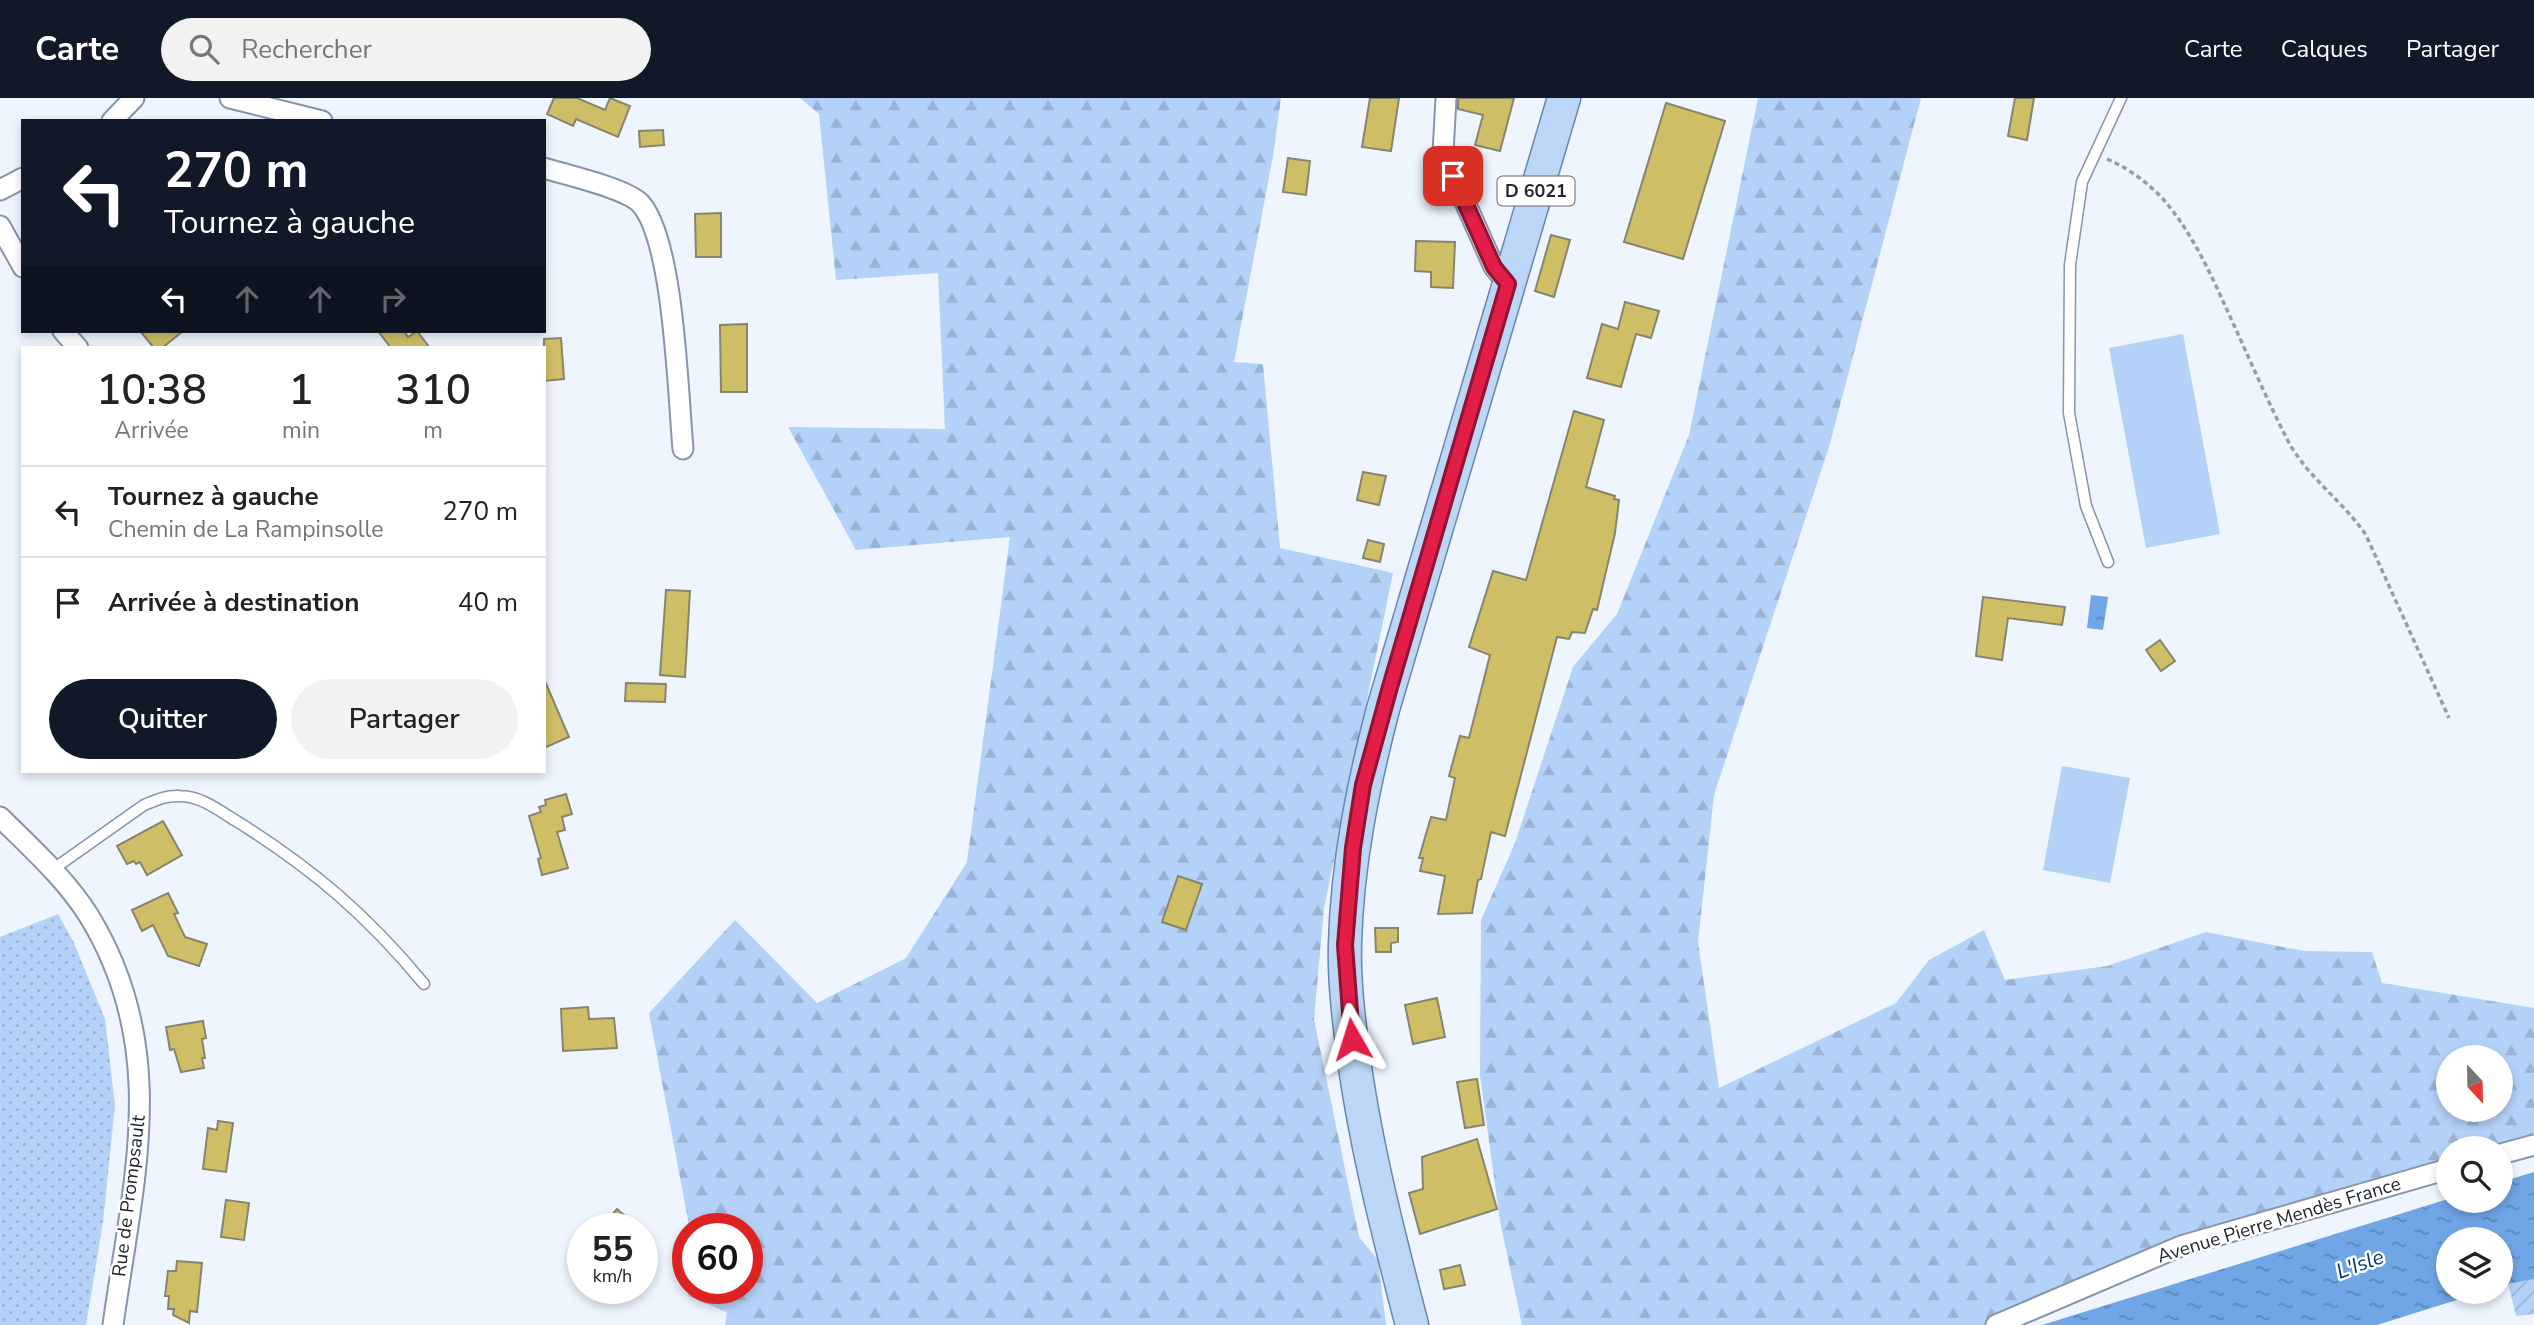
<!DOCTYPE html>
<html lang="fr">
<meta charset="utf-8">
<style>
body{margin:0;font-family:"Nunito Sans",sans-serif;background:#f2f2f2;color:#222;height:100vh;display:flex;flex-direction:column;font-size:26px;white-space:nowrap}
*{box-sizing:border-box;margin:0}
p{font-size:23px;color:#767676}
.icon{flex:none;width:38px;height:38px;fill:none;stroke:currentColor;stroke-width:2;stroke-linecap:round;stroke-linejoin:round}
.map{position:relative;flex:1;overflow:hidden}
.drawer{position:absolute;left:21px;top:248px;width:525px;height:427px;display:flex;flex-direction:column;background:#fff;border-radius:0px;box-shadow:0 4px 10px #0003}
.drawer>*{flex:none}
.banner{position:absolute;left:21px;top:21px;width:525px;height:214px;border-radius:0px;box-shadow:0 4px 10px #0003;background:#111827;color:#fff;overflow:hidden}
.needle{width:46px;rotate:158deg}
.tools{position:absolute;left:2436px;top:947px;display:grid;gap:14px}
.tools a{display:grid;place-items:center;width:77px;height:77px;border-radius:50%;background:#fff;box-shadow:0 4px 10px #0003;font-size:35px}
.speed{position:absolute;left:567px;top:1115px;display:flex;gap:14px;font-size:35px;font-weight:700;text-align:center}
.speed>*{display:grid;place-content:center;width:91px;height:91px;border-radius:50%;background:#fff;box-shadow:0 4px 10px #0003;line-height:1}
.speed small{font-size:18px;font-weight:400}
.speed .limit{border:10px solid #d22;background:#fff;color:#111}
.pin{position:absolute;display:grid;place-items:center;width:60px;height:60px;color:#fff;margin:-30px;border-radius:14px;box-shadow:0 4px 10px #0006}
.me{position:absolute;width:77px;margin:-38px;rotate:354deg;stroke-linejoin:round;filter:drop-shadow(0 0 5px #0008)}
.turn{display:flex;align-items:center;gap:24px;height:147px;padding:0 28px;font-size:32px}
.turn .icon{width:91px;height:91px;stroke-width:2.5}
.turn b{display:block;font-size:49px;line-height:60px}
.lanes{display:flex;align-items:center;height:66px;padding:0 28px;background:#0003;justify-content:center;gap:35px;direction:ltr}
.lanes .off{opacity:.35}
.eta{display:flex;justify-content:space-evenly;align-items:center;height:119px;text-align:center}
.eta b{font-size:42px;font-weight:600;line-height:49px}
.button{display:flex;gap:14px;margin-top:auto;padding:14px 28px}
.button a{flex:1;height:80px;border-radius:42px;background:#111827;color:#fff;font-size:28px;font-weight:600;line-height:80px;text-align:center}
.button a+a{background:#f2f2f2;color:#222}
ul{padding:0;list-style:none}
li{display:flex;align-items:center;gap:21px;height:91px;padding:0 28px;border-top:2px solid #e0e0e0}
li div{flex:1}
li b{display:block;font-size:26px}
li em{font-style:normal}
header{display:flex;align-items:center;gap:42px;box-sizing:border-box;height:98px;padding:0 35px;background:#111827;color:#fff}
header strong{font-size:33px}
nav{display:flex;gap:38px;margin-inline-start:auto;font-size:24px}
.search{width:490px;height:63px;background:#f2f2f2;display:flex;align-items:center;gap:18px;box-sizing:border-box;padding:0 24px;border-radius:38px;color:#767676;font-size:26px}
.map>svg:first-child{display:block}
.grass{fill:url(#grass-dots)}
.forest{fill:url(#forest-firs);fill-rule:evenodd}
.garden{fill:url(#garden-furrows)}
.pitch{fill:#b4d1f7}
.water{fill:url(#water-ripples)}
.building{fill:#cebf66;stroke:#89856d;stroke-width:2}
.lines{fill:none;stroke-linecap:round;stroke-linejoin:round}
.service-casing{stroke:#8595aa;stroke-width:13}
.minor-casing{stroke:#8595aa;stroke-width:23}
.primary-casing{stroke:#6887ad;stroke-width:35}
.path{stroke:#979ea6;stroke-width:3.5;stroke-dasharray:5 3.5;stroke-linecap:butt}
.service{stroke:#fff;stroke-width:10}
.minor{stroke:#fff;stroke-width:19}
.primary{stroke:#bcd6f7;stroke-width:32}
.route-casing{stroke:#92132f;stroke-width:18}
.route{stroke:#e11d48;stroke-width:12}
.labels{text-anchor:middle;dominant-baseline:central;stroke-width:5;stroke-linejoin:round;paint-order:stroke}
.shield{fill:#fff;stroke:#63686d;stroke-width:2}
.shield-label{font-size:18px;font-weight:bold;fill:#20272f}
.street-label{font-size:19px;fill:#20272f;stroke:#fff}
.water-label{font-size:21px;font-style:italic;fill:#003a74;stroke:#fff}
</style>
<header>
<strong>Carte</strong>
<div class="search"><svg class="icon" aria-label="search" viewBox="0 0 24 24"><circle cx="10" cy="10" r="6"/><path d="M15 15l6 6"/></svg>Rechercher</div>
<nav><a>Carte</a><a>Calques</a><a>Partager</a></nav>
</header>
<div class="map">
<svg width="2534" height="1227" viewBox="0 0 2534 1227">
<defs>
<pattern id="grass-dots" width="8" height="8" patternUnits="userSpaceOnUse" patternTransform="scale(1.75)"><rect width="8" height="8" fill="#b4d1f7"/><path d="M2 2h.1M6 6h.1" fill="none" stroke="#9ab3d4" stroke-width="1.8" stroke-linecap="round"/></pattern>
<pattern id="forest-firs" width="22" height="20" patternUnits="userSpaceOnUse" patternTransform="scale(1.75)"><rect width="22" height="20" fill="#b4d1f7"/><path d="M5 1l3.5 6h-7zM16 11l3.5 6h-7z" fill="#9ab3d4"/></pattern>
<pattern id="garden-furrows" width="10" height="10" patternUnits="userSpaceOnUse" patternTransform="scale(1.75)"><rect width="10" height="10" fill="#b4d1f7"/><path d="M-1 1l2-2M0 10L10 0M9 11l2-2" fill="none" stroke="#9ab3d4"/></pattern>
<pattern id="water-ripples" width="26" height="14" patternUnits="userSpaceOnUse" patternTransform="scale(1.75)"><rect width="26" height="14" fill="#70a5e6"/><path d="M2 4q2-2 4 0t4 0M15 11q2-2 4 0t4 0" fill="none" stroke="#5c86bb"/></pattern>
</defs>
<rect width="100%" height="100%" fill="#eef5fe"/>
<polygon class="grass" points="58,816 74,845 105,921 115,1007 103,1124 86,1227 0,1227 0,839"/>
<g class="forest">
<path d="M800 0H1281L1273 58 1234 264 1263 266 1280 450 1393 475 1324 810 1314 921 1359 1139 1378 1162 1386 1227H725L727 1214 688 1198V1122L649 915 735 822 817 905 906 860 967 764 1010 439 856 452 788 329 945 331 938 175 836 182 819 16ZM688 1130H747V1190H688Z"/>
<path d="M1758 0H1921L1829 349 1714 697 1698 844 1719 990 1896 905 1929 862 1984 832 2005 882 2107 868 2206 834 2304 853 2372 854 2382 885 2534 910V1051L2448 1050V1073L2326 1109 2245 1142 2173 1161 2017 1227H1522L1500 1123 1480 977 1481 822 1515 745 1573 569 1617 516 1689 337ZM2448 959H2501V1012H2448Z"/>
</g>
<polygon class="garden" points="2534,1181 2534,1216 2516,1218 2508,1185"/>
<g class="pitch">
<polygon points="2183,236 2220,436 2146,450 2109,250"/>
<polygon points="2062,668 2130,680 2110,785 2043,772"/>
</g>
<g class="water">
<polygon points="2091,497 2108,499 2103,532 2087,530"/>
<polygon points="2534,1074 2534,1181 2501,1187 2501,1141 2448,1141 2448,1194 2482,1194 2377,1227 2042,1227 2448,1101 2501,1102 2501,1084"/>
</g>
<g class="building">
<polygon points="554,0 577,0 605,12 610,0 630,8 618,39 576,21 573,28 547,16"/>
<polygon points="1370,0 1399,0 1391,53 1362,49"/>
<polygon points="1458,0 1514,0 1500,53 1475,47 1483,17 1458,11"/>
<polygon points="2015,0 2034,0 2027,42 2008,38"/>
<polygon points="1666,5 1725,23 1683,161 1624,144"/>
<polygon points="663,32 664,47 640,49 639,33"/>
<polygon points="1288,60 1310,63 1306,97 1283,94"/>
<polygon points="721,115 721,159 696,159 695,116"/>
<polygon points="1551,137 1570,142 1554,199 1535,193"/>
<polygon points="1416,143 1455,144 1453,190 1431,189 1431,174 1415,173"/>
<polygon points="1625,204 1659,213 1651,240 1636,236 1621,289 1587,280 1602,226 1618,231"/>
<polygon points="747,226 747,294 721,294 720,227"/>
<polygon points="140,233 183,233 162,250 154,250"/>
<polygon points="378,233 404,233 408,239 417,233 430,250 391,250"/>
<polygon points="561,240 564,281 544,283 544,241"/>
<polygon points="1574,313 1604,322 1586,389 1615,398 1614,401 1619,402 1615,435 1597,512 1593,511 1585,535 1572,534 1569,541 1557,539 1505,738 1491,734 1481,781 1478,782 1472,815 1438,816 1445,778 1420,773 1423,760 1419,760 1431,719 1446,722 1455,680 1449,678 1460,638 1469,640 1490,557 1469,549 1493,473 1526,482"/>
<polygon points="1363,374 1386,378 1379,407 1357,402"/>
<polygon points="1368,442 1384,446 1380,464 1363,460"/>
<polygon points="666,492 690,493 685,579 660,577"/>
<polygon points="1983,499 2065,509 2062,527 2008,520 2002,562 1976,558"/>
<polygon points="2160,542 2175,563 2161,573 2146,552"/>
<polygon points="544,581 569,639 544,650"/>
<polygon points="626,585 666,586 665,604 625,603"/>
<polygon points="566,696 572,716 562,719 565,732 557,734 568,770 542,777 538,761 541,760 529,718 541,714 539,709 546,707 545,702"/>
<polygon points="163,723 182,757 147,777 140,764 136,766 134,763 127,766 117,748"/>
<polygon points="1178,778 1202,786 1186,832 1162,824"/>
<polygon points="168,795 178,815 174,816 185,839 207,846 199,868 168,858 153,827 142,833 132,812"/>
<polygon points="1375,830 1398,830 1398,844 1391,845 1391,854 1376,854"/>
<polygon points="1437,900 1445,939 1413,946 1405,907"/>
<polygon points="588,909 589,921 614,920 617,950 563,953 561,911"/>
<polygon points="203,923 206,940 202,941 205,960 202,960 204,970 181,974 174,951 170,952 166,929"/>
<polygon points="1477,981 1484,1027 1465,1030 1457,984"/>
<polygon points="218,1023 233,1025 226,1074 203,1071 208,1030 217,1032"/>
<polygon points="1477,1041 1497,1111 1420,1136 1409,1095 1423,1091 1422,1059"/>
<polygon points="226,1102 249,1105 244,1142 221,1139"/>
<polygon points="617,1111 639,1130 601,1130"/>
<polygon points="177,1163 202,1165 197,1214 190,1213 189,1225 173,1217 174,1211 168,1211 169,1198 165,1198 168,1173 176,1173"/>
<polygon points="1460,1167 1465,1187 1444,1191 1440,1172"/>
</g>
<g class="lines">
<defs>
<g id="service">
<polyline points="2108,464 2086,408 2069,315 2070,167 2082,84 2121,0"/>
<path d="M52 772 144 707C156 702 167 697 180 698 202 698 221 714 238 724 314 772 367 817 424 886"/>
</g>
<g id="minor">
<polyline points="230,0 322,23"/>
<polyline points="1446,0 1443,55 1494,169 1508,186"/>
<polyline points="112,23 134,0"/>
<path d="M544 70C566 77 625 90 640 105 674 141 678 297 683 351"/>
<polyline points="0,92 23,80"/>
<polyline points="0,128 23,169"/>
<polyline points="63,233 78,250"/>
<path d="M0 719C31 750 66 781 89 818 171 952 133 1082 113 1227"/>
<polyline points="2501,1056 2534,1047"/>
<polyline points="1996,1227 2181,1148 2448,1071"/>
</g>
<path id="primary" d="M1412 1227C1388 1135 1364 1042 1352 947 1348 914 1344 880 1345 846 1347 766 1363 688 1383 611L1564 0"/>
</defs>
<use href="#service" class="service-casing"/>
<use href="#minor" class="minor-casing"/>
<use href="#primary" class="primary-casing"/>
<path class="path" d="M2107 61C2128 70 2147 84 2163 101 2191 133 2210 174 2227 212 2247 255 2266 300 2288 343 2308 380 2343 403 2366 437L2449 620"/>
<use href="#service" class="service"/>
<use href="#minor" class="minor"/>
<use href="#primary" class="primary"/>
</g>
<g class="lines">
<defs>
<polyline id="route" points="1352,941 1345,847 1353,750 1363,687 1390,589 1508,186 1494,169 1453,78"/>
</defs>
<use href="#route" class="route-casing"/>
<use href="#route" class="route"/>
</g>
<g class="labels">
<rect class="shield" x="1497.5" y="78.5" width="77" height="29" rx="5"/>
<g class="shield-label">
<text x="1536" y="93">D 6021</text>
</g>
<g class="street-label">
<text transform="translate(129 1098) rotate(-83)">Rue de Prompsault</text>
<text transform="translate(2279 1122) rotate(-17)">Avenue Pierre Mendès France</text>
</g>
<g class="water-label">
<text transform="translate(2360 1166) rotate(-20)">L'Isle</text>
</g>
</g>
</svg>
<div class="tools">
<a><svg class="needle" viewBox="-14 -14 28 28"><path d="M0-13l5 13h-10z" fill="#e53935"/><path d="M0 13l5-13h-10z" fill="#767676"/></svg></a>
<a><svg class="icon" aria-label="search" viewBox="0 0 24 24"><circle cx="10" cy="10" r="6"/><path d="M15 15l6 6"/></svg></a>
<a><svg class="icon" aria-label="layers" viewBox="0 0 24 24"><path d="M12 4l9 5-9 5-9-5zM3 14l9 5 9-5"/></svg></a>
</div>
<div class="speed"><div>55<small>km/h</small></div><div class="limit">60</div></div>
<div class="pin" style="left:1453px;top:78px;background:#d93025"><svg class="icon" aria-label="arrive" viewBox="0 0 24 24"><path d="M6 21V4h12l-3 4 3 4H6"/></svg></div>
<svg class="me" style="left:1352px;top:941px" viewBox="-20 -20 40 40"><path d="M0-17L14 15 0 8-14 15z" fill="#e11d48" stroke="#fff" stroke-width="4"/></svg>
<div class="banner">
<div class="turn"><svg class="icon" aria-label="left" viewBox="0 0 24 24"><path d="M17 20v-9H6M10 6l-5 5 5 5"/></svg><div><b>270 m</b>Tournez à gauche</div></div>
<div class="lanes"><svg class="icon" aria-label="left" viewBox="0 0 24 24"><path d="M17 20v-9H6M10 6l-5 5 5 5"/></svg><svg class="icon off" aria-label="ahead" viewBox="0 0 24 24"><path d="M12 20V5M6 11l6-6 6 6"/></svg><svg class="icon off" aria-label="ahead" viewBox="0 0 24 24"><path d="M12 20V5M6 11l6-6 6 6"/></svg><svg class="icon off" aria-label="right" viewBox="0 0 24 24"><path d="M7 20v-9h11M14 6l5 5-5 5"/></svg></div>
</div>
<section class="drawer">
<div class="eta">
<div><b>10:38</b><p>Arrivée</p></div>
<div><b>1</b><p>min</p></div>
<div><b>310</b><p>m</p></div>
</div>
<ul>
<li><svg class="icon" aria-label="left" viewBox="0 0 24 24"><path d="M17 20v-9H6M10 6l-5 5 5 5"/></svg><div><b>Tournez à gauche</b><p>Chemin de La Rampinsolle</p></div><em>270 m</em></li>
<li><svg class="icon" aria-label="arrive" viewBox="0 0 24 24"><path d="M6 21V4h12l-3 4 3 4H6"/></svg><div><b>Arrivée à destination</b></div><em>40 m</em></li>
</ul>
<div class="button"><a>Quitter</a><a>Partager</a></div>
</section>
</div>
